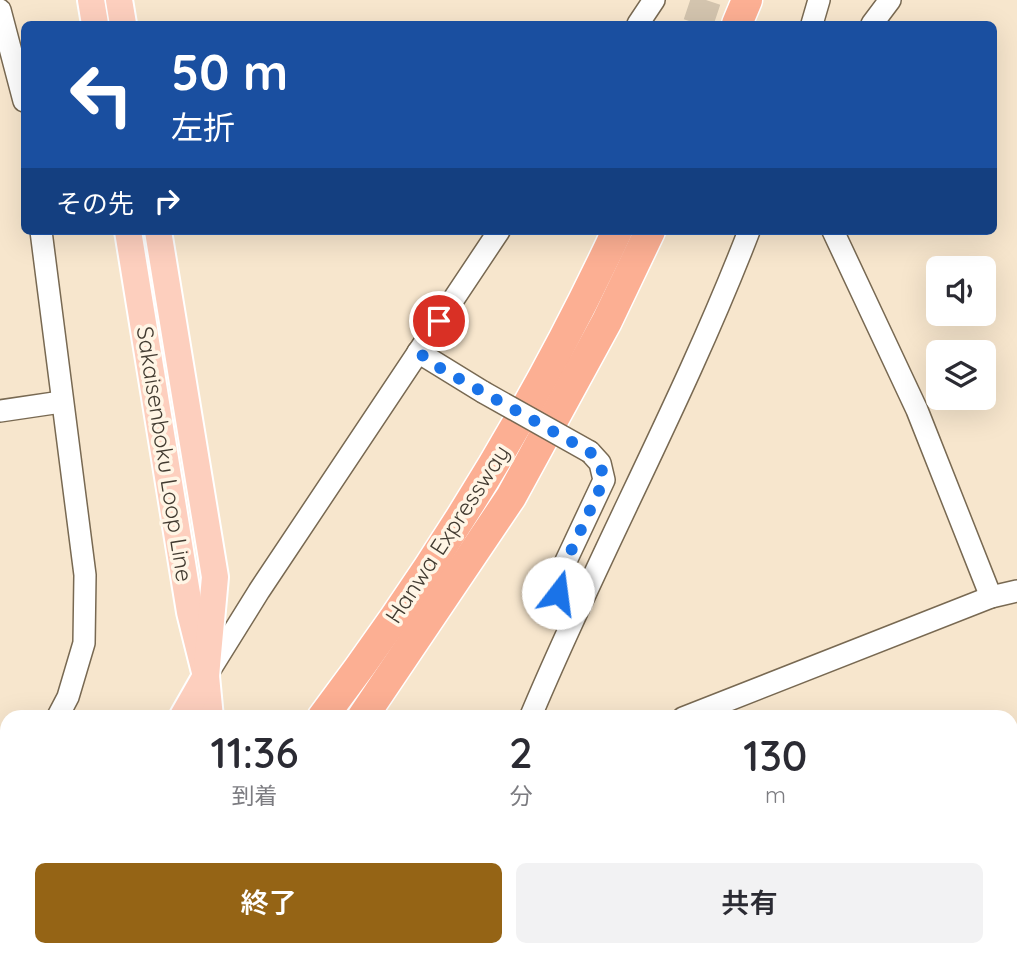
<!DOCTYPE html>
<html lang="ja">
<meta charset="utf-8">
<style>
body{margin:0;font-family:Quicksand,"Noto Sans JP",sans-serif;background:#f2f2f3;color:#2b2b33;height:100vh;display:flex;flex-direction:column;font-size:26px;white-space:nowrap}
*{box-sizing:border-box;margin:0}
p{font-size:23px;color:#7c7c81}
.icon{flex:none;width:38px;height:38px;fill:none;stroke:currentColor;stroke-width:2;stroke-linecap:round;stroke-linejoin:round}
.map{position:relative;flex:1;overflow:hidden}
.details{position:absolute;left:0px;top:710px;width:1018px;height:247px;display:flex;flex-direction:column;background:#fff;border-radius:21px 21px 0 0;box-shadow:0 7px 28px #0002}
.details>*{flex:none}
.banner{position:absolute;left:21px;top:21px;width:976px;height:214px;border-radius:10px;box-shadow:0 7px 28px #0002;background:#1a4fa0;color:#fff;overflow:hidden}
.fabs{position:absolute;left:926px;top:256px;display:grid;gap:14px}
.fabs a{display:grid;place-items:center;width:70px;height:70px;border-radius:10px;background:#fff;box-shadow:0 7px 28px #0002;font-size:35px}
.pin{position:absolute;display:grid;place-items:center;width:60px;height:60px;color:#fff;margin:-30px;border:4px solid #fff;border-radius:50%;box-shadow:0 2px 7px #0007}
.me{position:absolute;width:77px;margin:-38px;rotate:15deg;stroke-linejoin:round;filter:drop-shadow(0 0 5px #0008)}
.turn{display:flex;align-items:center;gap:24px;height:147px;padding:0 35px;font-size:32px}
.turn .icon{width:91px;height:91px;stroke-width:2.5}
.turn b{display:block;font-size:49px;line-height:60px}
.then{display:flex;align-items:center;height:66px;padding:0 35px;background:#0003;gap:14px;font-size:26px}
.eta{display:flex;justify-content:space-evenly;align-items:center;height:119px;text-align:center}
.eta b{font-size:42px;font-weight:600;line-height:49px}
.action{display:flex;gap:14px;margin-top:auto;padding:14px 35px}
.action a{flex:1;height:80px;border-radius:10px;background:#956415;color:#fff;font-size:28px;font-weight:600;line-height:80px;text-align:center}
.action a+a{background:#f2f2f3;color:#2b2b33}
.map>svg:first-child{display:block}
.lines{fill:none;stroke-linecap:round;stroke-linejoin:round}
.highway-tunnel{stroke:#d3c4ae;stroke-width:30;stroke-dasharray:30 15;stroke-linecap:butt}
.minor-casing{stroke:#786952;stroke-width:24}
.major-casing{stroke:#fff;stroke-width:30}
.highway-casing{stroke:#fff;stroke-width:33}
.minor{stroke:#fff;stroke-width:21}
.major{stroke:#fdcfbe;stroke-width:26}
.highway{stroke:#fcaf93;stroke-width:30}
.minor-bridge-casing{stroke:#786952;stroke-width:24;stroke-linecap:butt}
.minor-bridge{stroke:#fff;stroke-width:21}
.route{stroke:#1a73e8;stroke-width:12;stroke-dasharray:0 21.6}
.labels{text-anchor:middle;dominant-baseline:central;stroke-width:7;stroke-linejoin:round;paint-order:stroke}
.street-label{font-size:23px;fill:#423b31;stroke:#fff5e5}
</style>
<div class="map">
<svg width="1017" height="956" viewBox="0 0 1017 956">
<rect width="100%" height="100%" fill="#f7e6cd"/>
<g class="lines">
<polyline class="highway-tunnel" points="698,24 706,0"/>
<defs>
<g id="minor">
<polyline points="0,10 24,101"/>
<polyline points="638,24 654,0"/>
<polyline points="812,24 819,0"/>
<polyline points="872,24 890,0"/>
<polyline points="41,231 85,575 84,643 68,697 57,718"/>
<polyline points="833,231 917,410 991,597"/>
<polyline points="418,352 483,392"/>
<polyline points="0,411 61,402"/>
<polyline points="573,616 558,593 558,578 604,480 600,463 590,452"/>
<polyline points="208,673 259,591 499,231"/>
<path d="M530 718C599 553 685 397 749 231"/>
<polyline points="683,718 991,597 1017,591"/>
<polyline points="0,802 7,793"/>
<polyline points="384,956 387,950"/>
</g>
<g id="major">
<polyline points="91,0 95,24"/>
<polyline points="119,0 123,24"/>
<polyline points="128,231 190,612 206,676 210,718"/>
<polyline points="158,231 215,577 206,676 182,718"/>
<polyline points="233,950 234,956"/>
<polyline points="16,956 21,950"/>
</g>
<g id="highway">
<polyline points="737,24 747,0"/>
<path d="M322 718C437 566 537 403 617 231"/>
<polyline points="362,718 511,497 607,321 650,231"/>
<polyline points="137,956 142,950"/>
<polyline points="177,956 183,950"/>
</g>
</defs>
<use href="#minor" class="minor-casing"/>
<use href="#major" class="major-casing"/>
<use href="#highway" class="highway-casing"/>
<use href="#minor" class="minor"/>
<use href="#major" class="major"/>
<use href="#highway" class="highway"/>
<defs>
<polyline id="minor-bridge" points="483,392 590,452"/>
</defs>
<use href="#minor-bridge" class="minor-bridge-casing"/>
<use href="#minor-bridge" class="minor-bridge"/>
</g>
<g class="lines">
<polyline class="route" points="439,321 418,352 440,368 590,452 600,463 604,480 558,579 558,593"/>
</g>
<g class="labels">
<g class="street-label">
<text transform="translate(165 454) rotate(81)">Sakaisenboku Loop Line</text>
<text transform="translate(447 534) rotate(-57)">Hanwa Expressway</text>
</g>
</g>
</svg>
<div class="fabs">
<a><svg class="icon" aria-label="sound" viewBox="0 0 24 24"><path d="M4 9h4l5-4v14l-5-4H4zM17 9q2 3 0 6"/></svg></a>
<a><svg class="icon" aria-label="layers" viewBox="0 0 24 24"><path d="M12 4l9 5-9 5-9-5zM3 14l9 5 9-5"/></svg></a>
</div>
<div class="pin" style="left:439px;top:321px;background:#d93025"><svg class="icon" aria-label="arrive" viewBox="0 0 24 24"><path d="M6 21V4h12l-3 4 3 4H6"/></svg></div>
<svg class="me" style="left:558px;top:593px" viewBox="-20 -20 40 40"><circle r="19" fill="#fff"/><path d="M0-13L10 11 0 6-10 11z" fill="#1a73e8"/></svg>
<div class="banner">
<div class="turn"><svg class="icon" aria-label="left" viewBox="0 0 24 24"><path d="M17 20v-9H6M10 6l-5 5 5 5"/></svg><div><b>50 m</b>左折</div></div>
<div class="then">その先<svg class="icon" aria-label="right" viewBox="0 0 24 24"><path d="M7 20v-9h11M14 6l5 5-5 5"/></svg></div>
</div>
<section class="details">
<div class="eta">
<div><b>11:36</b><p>到着</p></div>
<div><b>2</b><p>分</p></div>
<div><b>130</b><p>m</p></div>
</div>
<div class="action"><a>終了</a><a>共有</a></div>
</section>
</div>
